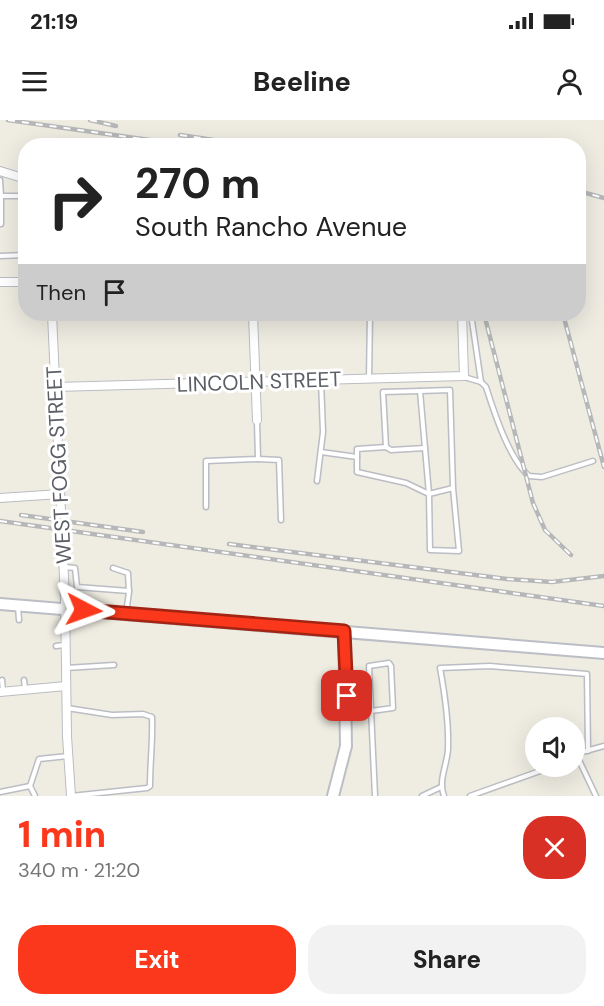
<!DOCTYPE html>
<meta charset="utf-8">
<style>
body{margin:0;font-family:"DM Sans",sans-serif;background:#f2f2f2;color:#222;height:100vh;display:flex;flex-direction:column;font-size:22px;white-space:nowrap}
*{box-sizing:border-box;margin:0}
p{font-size:20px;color:#767676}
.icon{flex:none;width:33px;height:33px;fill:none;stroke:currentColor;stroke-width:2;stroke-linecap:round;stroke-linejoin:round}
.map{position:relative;height:676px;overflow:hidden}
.panel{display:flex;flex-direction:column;background:#fff;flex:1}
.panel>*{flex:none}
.top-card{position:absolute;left:18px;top:18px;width:568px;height:183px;border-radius:24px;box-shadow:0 6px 24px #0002;background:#fff;color:#222;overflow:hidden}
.fabs{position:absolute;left:525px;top:597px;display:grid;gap:12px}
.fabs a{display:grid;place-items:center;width:60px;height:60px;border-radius:50%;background:#fff;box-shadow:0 6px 24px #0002;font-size:30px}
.pin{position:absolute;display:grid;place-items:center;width:51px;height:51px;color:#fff;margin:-26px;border-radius:12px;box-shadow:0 3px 9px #0006}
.me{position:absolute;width:66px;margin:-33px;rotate:94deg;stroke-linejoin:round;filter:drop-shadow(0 0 4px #0008)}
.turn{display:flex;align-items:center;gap:21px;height:126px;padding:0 18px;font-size:27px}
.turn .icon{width:78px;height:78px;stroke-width:2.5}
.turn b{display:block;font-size:42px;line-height:51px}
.then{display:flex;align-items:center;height:57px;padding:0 18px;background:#0003;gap:12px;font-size:22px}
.round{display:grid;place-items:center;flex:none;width:63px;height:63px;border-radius:24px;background:#f2f2f2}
.overview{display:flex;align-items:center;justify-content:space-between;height:102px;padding:0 18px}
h1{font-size:36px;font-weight:800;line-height:45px;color:#fb381c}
.action{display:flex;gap:12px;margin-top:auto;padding:12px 18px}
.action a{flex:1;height:69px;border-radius:24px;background:#fb381c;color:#fff;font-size:24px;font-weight:800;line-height:69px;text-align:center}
.action a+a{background:#f2f2f2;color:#222}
.status{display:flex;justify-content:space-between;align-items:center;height:42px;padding:0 30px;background:#fff;direction:ltr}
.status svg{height:16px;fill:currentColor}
header{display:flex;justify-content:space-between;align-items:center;height:78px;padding:0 18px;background:#fff;font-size:27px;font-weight:800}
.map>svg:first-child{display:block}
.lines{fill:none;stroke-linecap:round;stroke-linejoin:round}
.service-casing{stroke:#babdc3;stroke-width:7}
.minor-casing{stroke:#babdc3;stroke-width:10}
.secondary-casing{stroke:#bbbec5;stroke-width:14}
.service{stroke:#fff;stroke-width:4}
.minor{stroke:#fff;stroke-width:8}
.secondary{stroke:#fff;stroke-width:10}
.rail-casing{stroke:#b6b7b8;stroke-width:4.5}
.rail{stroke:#fff;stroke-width:2;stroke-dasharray:7;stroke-linecap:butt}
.route-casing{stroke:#a32412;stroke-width:15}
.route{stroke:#fb381c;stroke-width:10}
.labels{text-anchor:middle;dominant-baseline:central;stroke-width:6;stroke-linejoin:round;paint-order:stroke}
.street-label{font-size:21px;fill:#5b5f65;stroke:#fff}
</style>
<div class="status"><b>21:19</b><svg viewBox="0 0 49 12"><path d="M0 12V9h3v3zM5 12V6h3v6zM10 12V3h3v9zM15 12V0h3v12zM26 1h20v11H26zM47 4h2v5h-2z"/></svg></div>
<header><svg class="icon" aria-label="menu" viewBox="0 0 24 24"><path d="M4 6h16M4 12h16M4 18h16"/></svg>Beeline<svg class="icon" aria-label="person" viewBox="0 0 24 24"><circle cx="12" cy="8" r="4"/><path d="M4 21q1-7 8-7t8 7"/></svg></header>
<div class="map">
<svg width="604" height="676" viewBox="0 0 604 676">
<rect width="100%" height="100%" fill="#efede2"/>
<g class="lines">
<defs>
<g id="service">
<polyline points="0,60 1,76"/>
<polyline points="1,104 1,76 26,76"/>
<polyline points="0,136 26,135"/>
<polyline points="471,194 481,262"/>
<path d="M464 257 481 262 486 267C494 292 509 339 529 356L542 357 593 341"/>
<polyline points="369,259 370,194"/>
<polyline points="386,327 391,330 425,328"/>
<polyline points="321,332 357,337 357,352 406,363 429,374 430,430 459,431 453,368 429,374 420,271 450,270 453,368"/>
<polyline points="357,337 357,329 386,327 383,272 420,271"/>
<polyline points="258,339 279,340 281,400"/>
<polyline points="317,361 323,312 321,261"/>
<polyline points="206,387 206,341 258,339 257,301"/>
<polyline points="64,447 75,448 77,467 129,471"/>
<polyline points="113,448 128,453 129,472 126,493"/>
<polyline points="18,486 19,500"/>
<polyline points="56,526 64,525"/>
<polyline points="66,548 114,545"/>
<polyline points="2,560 3,571"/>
<polyline points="24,560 25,569"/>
<path d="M67 588 112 595 143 594 152 597C153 621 150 642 150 666L147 668 71 676"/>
<polyline points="371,591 393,588 391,546 389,543 369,546 375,676"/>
<polyline points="30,666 39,639 68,636"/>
<polyline points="0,672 30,666 35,676"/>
<polyline points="422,676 441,667"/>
<path d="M444 676C438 660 447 646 448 629 449 601 445 575 440 548L490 546 587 554 588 631"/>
<polyline points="470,676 554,646"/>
<polyline points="596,676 578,638 582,632 604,626"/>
</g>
<g id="minor">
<polyline points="0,51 26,59"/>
<polyline points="0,162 26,162"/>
<polyline points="52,194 65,479 67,616 71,676"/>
<polyline points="253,194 257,300"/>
<polyline points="55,267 464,256 462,194"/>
<polyline points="0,378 60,374"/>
<polyline points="0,572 66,566"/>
</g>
<g id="secondary">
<polyline points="0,484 604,533"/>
<polyline points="333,676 346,626 344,511"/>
</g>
</defs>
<use href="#service" class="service-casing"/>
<use href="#minor" class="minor-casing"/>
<use href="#secondary" class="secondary-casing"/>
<use href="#service" class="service"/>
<use href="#minor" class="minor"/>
<use href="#secondary" class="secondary"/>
<defs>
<g id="rail">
<polyline points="8,0 192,26"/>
<polyline points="90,0 116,6"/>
<polyline points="180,15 254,26"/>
<polyline points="579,71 604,78"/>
<polyline points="484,194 533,383 545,410 571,435"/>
<polyline points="563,194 604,347"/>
<polyline points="21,395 143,412"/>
<polyline points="0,401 604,486"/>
<polyline points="229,424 507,459 552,462 604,456"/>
</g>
</defs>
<use href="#rail" class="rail-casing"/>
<use href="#rail" class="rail"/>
</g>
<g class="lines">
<defs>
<polyline id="route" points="84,490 344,511 347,576"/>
</defs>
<use href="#route" class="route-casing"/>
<use href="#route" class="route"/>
</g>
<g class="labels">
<g class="street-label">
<text transform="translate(259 262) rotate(-2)">LINCOLN STREET</text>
<text transform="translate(59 345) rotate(-93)">WEST FOGG STREET</text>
</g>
</g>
</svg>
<div class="fabs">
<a><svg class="icon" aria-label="sound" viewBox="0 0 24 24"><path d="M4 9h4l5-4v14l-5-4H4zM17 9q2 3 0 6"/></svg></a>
</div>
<div class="pin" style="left:347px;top:576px;background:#d93025"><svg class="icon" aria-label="arrive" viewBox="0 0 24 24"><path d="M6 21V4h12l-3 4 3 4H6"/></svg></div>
<svg class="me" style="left:84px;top:490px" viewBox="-20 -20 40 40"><path d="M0-17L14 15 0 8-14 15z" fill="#fb381c" stroke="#fff" stroke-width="4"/></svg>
<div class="top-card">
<div class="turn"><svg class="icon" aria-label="right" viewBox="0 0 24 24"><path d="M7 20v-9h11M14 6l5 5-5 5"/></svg><div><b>270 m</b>South Rancho Avenue</div></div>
<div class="then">Then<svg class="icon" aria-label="arrive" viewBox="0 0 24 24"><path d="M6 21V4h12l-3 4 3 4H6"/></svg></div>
</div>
</div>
<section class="panel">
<div class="overview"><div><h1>1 min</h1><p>340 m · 21:20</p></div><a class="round" style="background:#d93025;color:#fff"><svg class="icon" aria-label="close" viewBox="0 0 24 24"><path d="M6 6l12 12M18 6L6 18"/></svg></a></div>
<div class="action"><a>Exit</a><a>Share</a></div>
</section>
